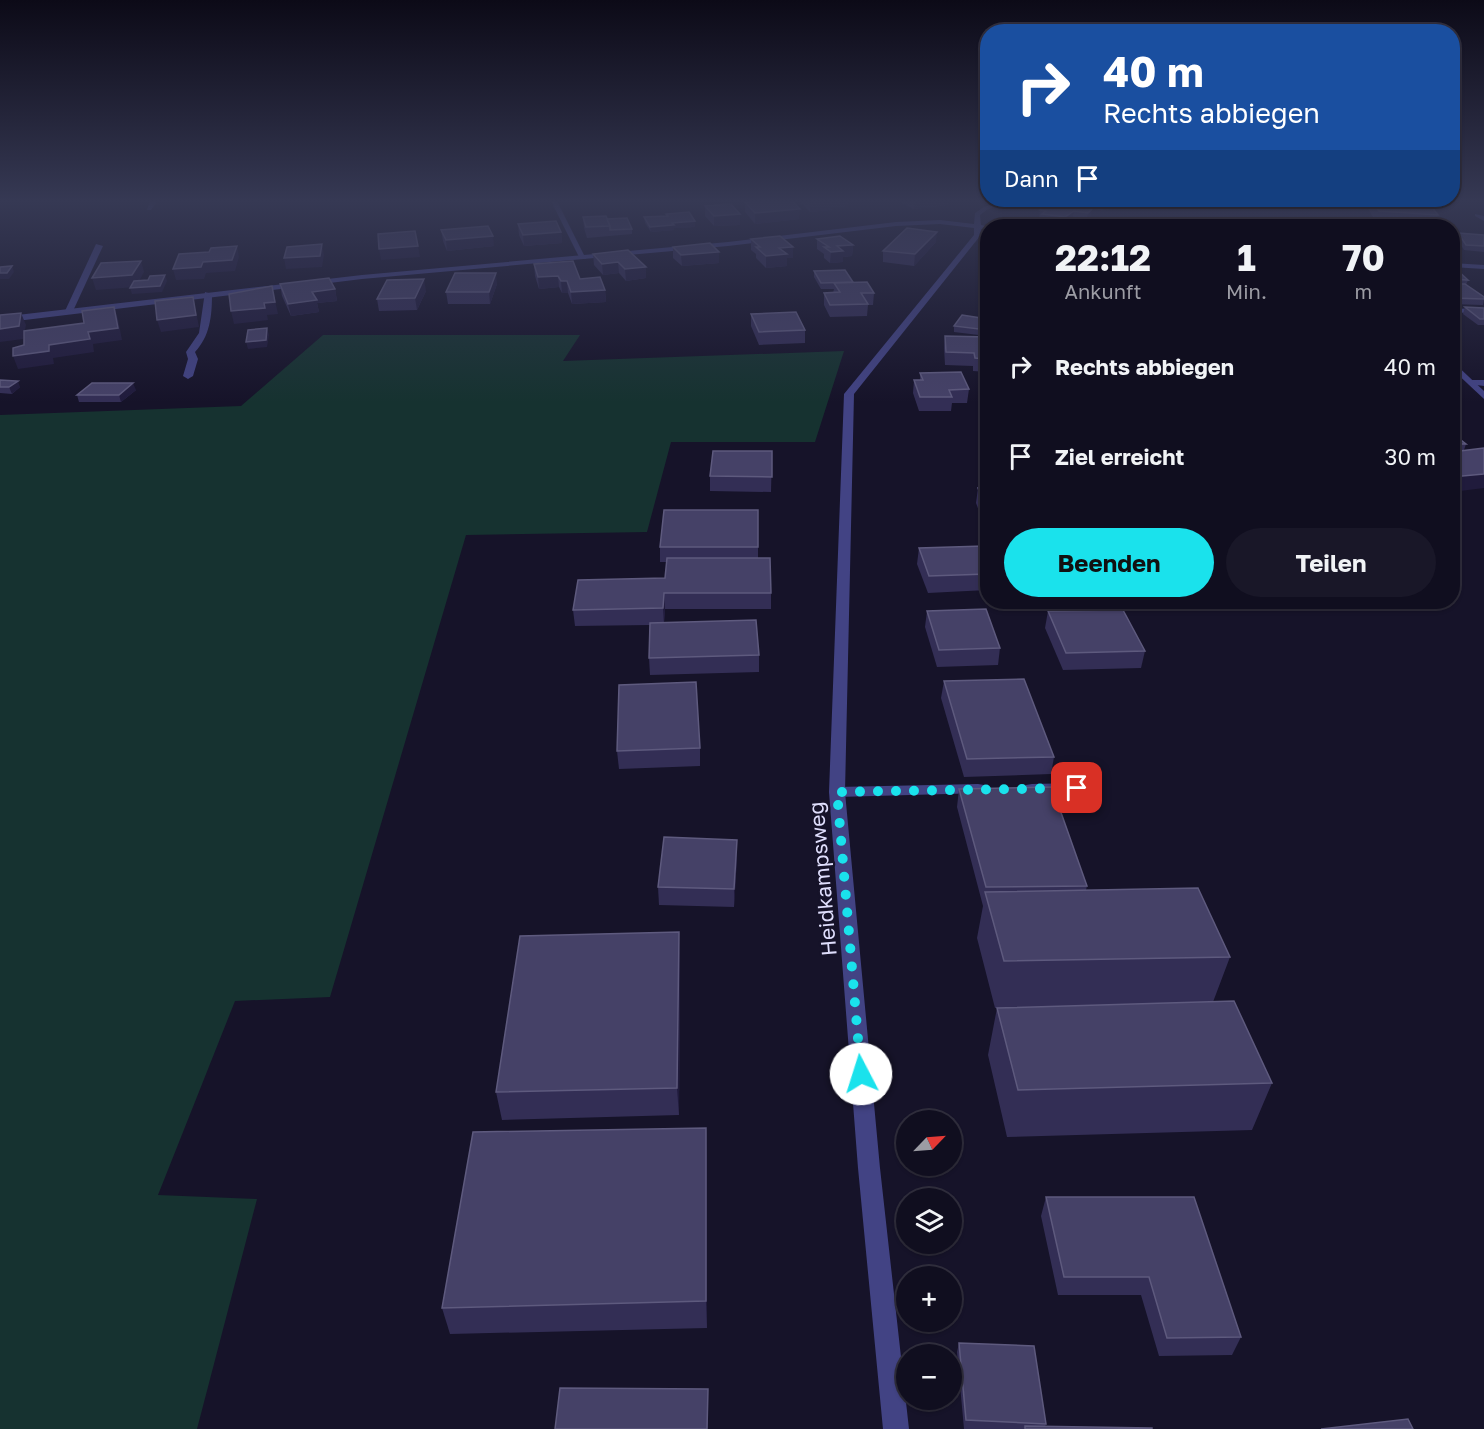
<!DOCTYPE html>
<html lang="de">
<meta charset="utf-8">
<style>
body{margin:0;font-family:"Golos Text",sans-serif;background:#191728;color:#f1f3f6;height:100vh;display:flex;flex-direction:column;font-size:22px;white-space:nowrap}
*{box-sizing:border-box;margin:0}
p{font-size:20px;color:#9c9ca4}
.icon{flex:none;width:33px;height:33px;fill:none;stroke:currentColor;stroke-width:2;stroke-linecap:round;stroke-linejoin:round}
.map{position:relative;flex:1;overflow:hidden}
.side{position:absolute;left:980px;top:219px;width:480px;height:390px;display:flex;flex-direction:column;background:#100e1f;border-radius:24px;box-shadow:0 2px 4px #0004,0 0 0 2px #302e3d}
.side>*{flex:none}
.hud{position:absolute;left:980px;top:24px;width:480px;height:183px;border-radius:24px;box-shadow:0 2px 4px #0004,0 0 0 2px #302e3d;background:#1a4fa0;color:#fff;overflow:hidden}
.needle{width:39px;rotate:65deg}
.controls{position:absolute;left:896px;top:1110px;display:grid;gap:12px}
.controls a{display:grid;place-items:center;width:66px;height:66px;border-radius:50%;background:#100e1f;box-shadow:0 2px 4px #0004,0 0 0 2px #302e3d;font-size:30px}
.pin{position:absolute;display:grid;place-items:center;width:51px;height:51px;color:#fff;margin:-26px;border-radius:12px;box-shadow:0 3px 9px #0006}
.me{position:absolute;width:66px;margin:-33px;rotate:355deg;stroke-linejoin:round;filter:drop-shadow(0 0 4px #0008)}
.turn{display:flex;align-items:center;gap:21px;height:126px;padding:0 24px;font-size:27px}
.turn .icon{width:78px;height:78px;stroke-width:2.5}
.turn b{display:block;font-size:42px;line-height:51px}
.then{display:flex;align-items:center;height:57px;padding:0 24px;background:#0003;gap:12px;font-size:22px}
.eta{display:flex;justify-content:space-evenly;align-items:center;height:102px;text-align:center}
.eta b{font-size:36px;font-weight:700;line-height:42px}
.button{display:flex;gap:12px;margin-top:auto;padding:12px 24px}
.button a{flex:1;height:69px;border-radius:36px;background:#1ae2ec;color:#111;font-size:24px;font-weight:700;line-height:69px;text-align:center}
.button a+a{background:#191728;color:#f1f3f6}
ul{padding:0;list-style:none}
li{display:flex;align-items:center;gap:18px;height:90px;padding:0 24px}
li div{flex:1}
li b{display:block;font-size:22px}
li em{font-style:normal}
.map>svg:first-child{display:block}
.green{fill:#163230}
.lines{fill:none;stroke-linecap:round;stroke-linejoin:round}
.lane{fill:#424384;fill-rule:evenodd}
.street{fill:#424384;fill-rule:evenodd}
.wall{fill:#332e55}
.shaded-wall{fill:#201b3c}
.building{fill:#454167;stroke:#5e5a7e;stroke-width:1.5}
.route{stroke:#1ae2ec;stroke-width:10;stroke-dasharray:0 18}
.labels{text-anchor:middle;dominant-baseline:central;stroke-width:4.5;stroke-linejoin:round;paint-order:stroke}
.street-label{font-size:21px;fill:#dfdefc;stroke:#161329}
</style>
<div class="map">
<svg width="1484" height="1429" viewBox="0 0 1484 1429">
<rect width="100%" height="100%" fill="#161329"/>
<polygon class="green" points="323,335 580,335 563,361 844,351 815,442 671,442 647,532 466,535 330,997 235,1001 158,1195 257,1199 197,1429 0,1429 0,415 241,406"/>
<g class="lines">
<g class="lane">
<polygon points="150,201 157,201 151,210 147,210"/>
<polygon points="551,201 557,201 586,259 579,257"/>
<polygon points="96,244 103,246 73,311 66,313 65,311"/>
<path d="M205 292 212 294C212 316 210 336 195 352L198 359 193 376 188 379 183 376 188 359 186 352 199 333Z"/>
<polygon points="1484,308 1484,312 1452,313 1452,309"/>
<polygon points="1468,380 1484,380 1484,386 1468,384"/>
<polygon points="1077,783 1083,784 1085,788 1083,792 1032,794 1026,793 1024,789 1026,785 1032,784"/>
<polygon points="978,784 984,785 986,789 984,793 837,797 831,796 829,792 831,788 837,787"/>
</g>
<g class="street">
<polygon points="1001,201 1012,201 988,209 980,215 981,225 986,226 986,228 981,229 980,236 854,394 845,792 880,1168 909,1429 883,1429 858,1168 829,792 844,394 974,235 974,228 940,224 896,226 728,246 362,279 0,323 0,317 362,275 728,242 896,222 940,220 974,224 975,213 984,207"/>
<polygon points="1475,214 1484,216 1484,221 1475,216"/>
<polygon points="1452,263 1484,265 1484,269 1452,267"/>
<polygon points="1452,361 1484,391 1484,399 1452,369"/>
</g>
</g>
<g class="wall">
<polygon points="799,201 849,201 848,206 832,207 832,210 810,212"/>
<polygon points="897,201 948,201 948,205 914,209"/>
<polygon points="1052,201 1110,201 1113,208 1103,211 1091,208 1089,209 1090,220 1086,223 1072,221 1065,226 1054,226 1040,225 1041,221 1039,221 1040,210"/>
<polygon points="1368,201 1427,201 1438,215 1435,225 1376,222 1367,207"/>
<polygon points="745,202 799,219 755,224 745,212"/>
<polygon points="705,206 740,214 740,225 714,226 705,216"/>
<polygon points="666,214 695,227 674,228 674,230 651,232 645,223 644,217 666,216"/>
<polygon points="583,217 607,219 632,229 632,234 587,238 584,228"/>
<polygon points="518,224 561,232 562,243 524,246 519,235"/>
<polygon points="441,230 494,246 447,251 443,241"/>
<polygon points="1458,233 1484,235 1484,252 1464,250 1457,238"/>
<polygon points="751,239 793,247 793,258 787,258 787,266 766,268 756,258 756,254 751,250"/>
<polygon points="817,239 853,245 852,256 843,257 843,262 830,263 824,258 824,254 817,249"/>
<polygon points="936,242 914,266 883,262 883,251"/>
<polygon points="673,247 719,263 682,266 673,258"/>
<polygon points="593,254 646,267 646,278 626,281 619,273 603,275 594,265"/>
<polygon points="534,264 580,279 605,290 606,302 572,304 568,293 562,293 559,287 539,289 535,276"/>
<polygon points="1452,268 1468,280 1466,285 1484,299 1483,305 1452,304"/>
<polygon points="814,271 853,282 874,293 873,305 868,305 867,316 830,317 824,305 824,293 833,293 834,289 821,289 814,277"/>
<polygon points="280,284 335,289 337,301 317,303 319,312 291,316 282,296"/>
<polygon points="497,284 490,304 448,304 446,292"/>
<polygon points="426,291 417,310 379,311 377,299"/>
<polygon points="1465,307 1484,308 1484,325 1478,325 1463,314"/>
<polygon points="751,314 805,330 805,343 759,345 751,326"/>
<polygon points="987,319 987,336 954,332 954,326"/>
<polygon points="945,336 987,337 987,372 973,371 973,366 945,365 944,348"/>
<polygon points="920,373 969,389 967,403 952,403 951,411 919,411 913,393 914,380 920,380"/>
<polygon points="0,380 20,387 12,394 0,393"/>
<polygon points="136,390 121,402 79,402 77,395"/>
<polygon points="987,426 987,441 985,439"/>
<polygon points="1452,433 1466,444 1464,450 1452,451"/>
<polygon points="772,451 771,492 710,491 710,476"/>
<polygon points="978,488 987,488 987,527 985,527 976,503"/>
<polygon points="758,510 758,558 771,593 771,609 665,609 664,622 759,655 759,672 650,675 649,658 650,625 575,626 573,610 665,578 667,562 660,562 660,547"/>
<polygon points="919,548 987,551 987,590 928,593 917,564"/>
<polygon points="927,611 1000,648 998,665 937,667 925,627"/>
<polygon points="1048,611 1145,651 1141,668 1063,670 1045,628"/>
<polygon points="944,681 1054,757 1051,774 964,777 941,698"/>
<polygon points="700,748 700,766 619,769 617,751"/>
<polygon points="959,789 1087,886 1086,890 1230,957 1213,1002 1272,1083 1252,1130 1007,1137 988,1055 997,1008 995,1008 977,938 983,906 957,807"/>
<polygon points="737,858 734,907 659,905 658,887"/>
<polygon points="680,960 679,1115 502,1120 496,1092"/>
<polygon points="707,1155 707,1328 450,1334 442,1308"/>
<polygon points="1046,1197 1241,1337 1232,1355 1159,1356 1141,1295 1058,1295 1041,1216"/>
<polygon points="959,1343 1046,1424 1045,1427 1152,1429 964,1429 957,1352"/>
</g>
<g class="shaded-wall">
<polygon points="470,201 497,201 470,203"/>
<polygon points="849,201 848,206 832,207 832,210 810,212 810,202"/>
<polygon points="915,201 948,201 948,205 914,209"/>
<polygon points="1114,202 1113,208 1103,211 1104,206"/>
<polygon points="1091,203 1091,208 1083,212 1085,205"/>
<polygon points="800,209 799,219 755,224 755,213"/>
<polygon points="1092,209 1090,220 1086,223 1088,213"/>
<polygon points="1074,211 1072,221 1065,226 1064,226 1065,217"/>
<polygon points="740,214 740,225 714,226 714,216"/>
<polygon points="695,221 695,227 674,228 674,230 651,232 650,227 672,223"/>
<polygon points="561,232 562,243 524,246 523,235"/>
<polygon points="937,232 936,242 914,266 915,254"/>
<polygon points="493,236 494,246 447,251 446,240"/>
<polygon points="322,244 324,255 322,267 286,269 284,258"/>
<polygon points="853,245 852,256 843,257 843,262 830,263 831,252 837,246"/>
<polygon points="237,246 239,257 235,271 206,273 204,279 176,280 173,269 203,262"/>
<polygon points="418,246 420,257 381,260 379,249"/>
<polygon points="793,247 793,258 787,258 787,266 766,268 766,256 779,248"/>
<polygon points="719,252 719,263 682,266 681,255"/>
<polygon points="141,261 144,272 136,287 96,290 92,278"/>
<polygon points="618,262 619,273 603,275 602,264"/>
<polygon points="12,266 14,272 9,279 0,279 0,273"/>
<polygon points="646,267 646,278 626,281 625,269"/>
<polygon points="496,273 497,284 490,304 489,292"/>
<polygon points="165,275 167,281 162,292 132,294 130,288"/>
<polygon points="558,276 559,287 539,289 538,277"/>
<polygon points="424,279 426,291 417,310 415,298"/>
<polygon points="561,281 567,281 568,293 562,293"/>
<polygon points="272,286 278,314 267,315 268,320 234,324 231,311 264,303"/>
<polygon points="335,289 337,301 317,303 319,312 291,316 288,304 312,292"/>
<polygon points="605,290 606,302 572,304 571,292"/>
<polygon points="193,297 199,327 161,332 157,320"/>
<polygon points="114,307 118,319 122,340 93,344 94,352 53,358 54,364 18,369 13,356 88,332"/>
<polygon points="21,313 26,325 23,339 0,342 0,329"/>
<polygon points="267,328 269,335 267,347 248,349 246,342"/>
<polygon points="18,381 20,387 12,394 9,387"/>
<polygon points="133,383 136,390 121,402 119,395"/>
<polygon points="1484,474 1484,488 1452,492 1452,477"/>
<polygon points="664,593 665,609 664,625 663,608"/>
<polygon points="737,840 737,858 734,907 734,889"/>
<polygon points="679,932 680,960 679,1115 677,1088"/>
<polygon points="706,1128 707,1155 707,1328 706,1301"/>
<polygon points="708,1389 708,1429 707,1429"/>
</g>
<g class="building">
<polygon points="754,201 792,201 800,209 755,213 745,202"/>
<polygon points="1052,201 1064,201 1089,205 1084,208 1092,209 1088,213 1074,211 1065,217 1042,214 1046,211 1040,210"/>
<polygon points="1069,201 1110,201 1114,202 1104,206 1091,203 1088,204"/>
<polygon points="1372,201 1427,201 1438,215 1379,211"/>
<polygon points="731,204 740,214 714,216 705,206"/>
<polygon points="689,212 695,221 672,223 674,225 650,227 644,217 668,216 666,214"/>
<polygon points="606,216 610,226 586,227 583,217"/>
<polygon points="627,218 632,229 610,230 610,226 607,219"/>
<polygon points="1130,218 1175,221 1175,226 1129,226"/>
<polygon points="1229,219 1258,221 1260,226 1231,226"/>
<polygon points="556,221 561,232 523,235 518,224"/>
<polygon points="1315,222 1354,224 1356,226 1318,226"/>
<polygon points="1379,224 1420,226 1381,226"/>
<polygon points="488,226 493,236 446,240 441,230"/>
<polygon points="907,228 937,232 915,254 883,251"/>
<polygon points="415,231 418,246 379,249 378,234"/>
<polygon points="1458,233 1484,235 1484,246 1466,245"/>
<polygon points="780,236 793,247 779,248 787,254 766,256 756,247 760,247 751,239"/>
<polygon points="840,236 853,245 837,246 843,251 831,252 824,247 829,247 817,239"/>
<polygon points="710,243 719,252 681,255 673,247"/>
<polygon points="322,244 320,256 284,258 287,247"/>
<polygon points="237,246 232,260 203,262 201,267 173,269 179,254 209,252 211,248"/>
<polygon points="628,250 646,267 625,269 618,262 602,264 593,254"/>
<polygon points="141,261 132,275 92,278 101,263"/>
<polygon points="573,261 580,279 600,277 605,290 571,292 567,281 561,281 558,276 538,277 534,264"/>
<polygon points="12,266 7,273 0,273 0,267"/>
<polygon points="1452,268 1455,268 1468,280 1452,279"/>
<polygon points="845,270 853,282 821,283 814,271"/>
<polygon points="455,273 496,273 489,292 446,292"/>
<polygon points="165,275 160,286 130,288 134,281 148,280 150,276"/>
<polygon points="329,278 335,289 312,292 317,300 288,304 280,284"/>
<polygon points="424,279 415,298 377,299 387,280"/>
<polygon points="867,282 874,293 861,293 868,304 830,305 824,293 840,292 834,283"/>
<polygon points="1452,284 1465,284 1484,297 1484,299 1452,298"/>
<polygon points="272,286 275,302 264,303 265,308 231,311 229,294"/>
<polygon points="193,297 196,315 157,320 155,301"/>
<polygon points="114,307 118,328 88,332 90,339 49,345 49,351 13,356 13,348 24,345 24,331 84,323 82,311"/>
<polygon points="1465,307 1484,308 1484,319 1480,319"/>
<polygon points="796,312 805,330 759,332 751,314"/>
<polygon points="21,313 19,326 0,329 0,315"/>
<polygon points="962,315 987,319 987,330 954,326"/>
<polygon points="267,328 266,340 246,342 248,330"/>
<polygon points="945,336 987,337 987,359 975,358 974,353 946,352"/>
<polygon points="961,372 969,389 949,390 952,397 920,397 914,380 923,380 920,373"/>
<polygon points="0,380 18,381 9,387 0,387"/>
<polygon points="92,383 133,383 119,395 77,395"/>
<polygon points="1452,433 1466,444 1452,444"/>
<polygon points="1484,448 1484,474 1452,477 1452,452"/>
<polygon points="713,451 772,451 772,477 710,476"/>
<polygon points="978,488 987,488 987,512"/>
<polygon points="664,510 758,510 758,547 660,547"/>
<polygon points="984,546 987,551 987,574 929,576 919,548"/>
<polygon points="667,558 770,558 771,593 664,593 663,608 573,610 578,580 665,578"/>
<polygon points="986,609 1000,648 939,650 927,611"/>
<polygon points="1123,610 1145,651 1066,653 1048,611"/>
<polygon points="756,620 759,655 649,658 650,623"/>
<polygon points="1024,679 1054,757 967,759 944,681"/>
<polygon points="696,682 700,748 617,751 619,685"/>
<polygon points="1052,787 1087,886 986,887 959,789"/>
<polygon points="664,837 737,840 734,889 658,887"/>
<polygon points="1198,888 1230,957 1004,961 985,892"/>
<polygon points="679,932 677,1088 496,1092 520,936"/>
<polygon points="1234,1001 1272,1083 1018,1090 997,1008"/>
<polygon points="706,1128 706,1301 442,1308 473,1132"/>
<polygon points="1046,1197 1194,1197 1241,1337 1167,1338 1149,1277 1064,1277"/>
<polygon points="959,1343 1034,1346 1046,1424 966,1420"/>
<polygon points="560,1388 708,1389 707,1429 555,1429"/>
<polygon points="1408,1419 1413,1429 1321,1429"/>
<polygon points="1025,1426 1152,1428 1152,1429 1025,1429"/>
</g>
<linearGradient id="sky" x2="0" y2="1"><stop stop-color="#0c0a17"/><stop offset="0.5" stop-color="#363954"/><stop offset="1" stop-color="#363954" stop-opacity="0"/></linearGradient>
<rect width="1484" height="402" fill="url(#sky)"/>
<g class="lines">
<polyline class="route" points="861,1074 837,792 1077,788"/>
</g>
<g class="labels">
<g class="street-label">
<text transform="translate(822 879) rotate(-95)">Heidkampsweg</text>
</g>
</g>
</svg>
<div class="controls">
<a><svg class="needle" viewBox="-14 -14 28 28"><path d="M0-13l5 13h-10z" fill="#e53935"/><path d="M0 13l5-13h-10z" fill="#9c9ca4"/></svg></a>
<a><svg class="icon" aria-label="layers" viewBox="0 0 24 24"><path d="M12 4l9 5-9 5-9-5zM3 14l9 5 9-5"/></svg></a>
<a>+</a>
<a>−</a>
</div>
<div class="pin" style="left:1077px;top:788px;background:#d93025"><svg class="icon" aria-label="arrive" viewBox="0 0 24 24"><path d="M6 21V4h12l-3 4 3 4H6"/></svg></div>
<svg class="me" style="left:861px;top:1074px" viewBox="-20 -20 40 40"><circle r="19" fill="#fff"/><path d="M0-13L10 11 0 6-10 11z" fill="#1ae2ec"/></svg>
<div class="hud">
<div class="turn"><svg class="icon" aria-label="right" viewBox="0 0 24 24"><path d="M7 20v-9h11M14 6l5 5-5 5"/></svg><div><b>40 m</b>Rechts abbiegen</div></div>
<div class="then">Dann<svg class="icon" aria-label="arrive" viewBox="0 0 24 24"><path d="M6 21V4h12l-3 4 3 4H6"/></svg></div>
</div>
<section class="side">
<div class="eta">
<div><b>22:12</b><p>Ankunft</p></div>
<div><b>1</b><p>Min.</p></div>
<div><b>70</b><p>m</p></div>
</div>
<ul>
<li><svg class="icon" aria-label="right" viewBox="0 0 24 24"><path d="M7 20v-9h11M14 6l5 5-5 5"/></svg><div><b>Rechts abbiegen</b></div><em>40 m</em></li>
<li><svg class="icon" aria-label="arrive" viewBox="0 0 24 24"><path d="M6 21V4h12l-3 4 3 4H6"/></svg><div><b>Ziel erreicht</b></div><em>30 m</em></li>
</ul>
<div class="button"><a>Beenden</a><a>Teilen</a></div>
</section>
</div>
